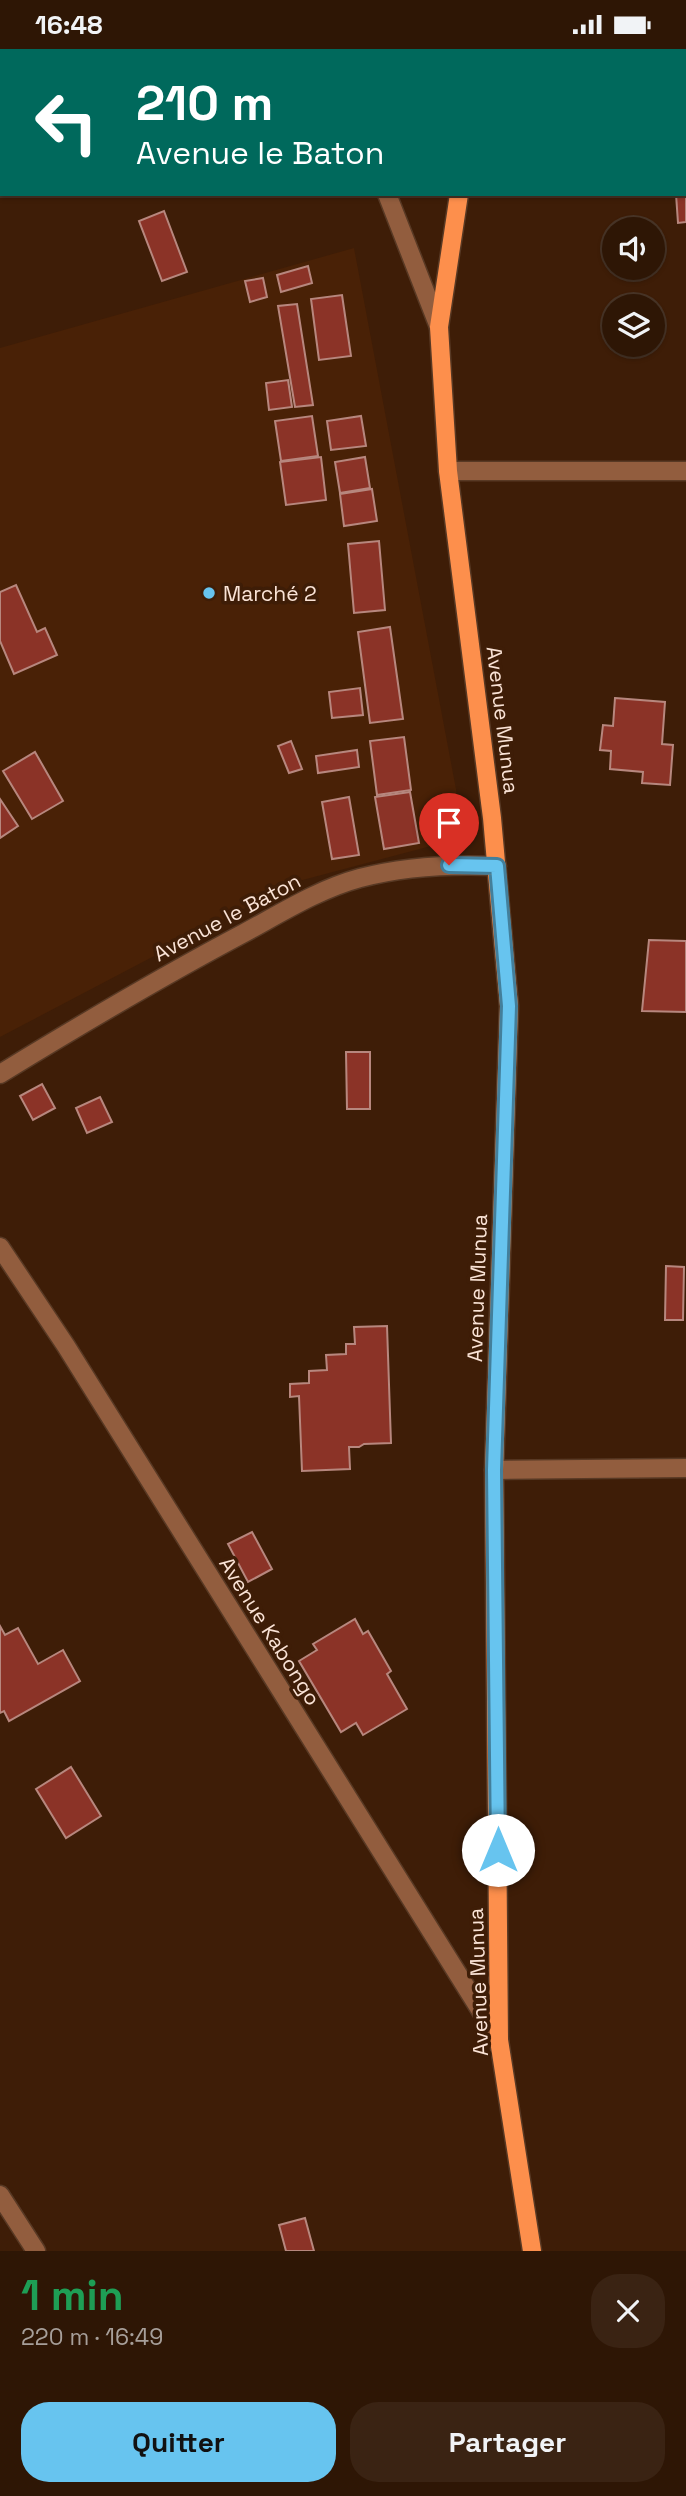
<!DOCTYPE html>
<html lang="fr">
<meta charset="utf-8">
<style>
body{margin:0;font-family:"Space Grotesk",sans-serif;background:#3a2313;color:#f1f3f6;height:100vh;display:flex;flex-direction:column;font-size:26px;white-space:nowrap}
*{box-sizing:border-box;margin:0}
p{font-size:23px;color:#a79f9a}
.icon{flex:none;width:38px;height:38px;fill:none;stroke:currentColor;stroke-width:2;stroke-linecap:round;stroke-linejoin:round}
.map{position:relative;height:2202px;overflow:hidden}
.side{display:flex;flex-direction:column;background:#2e1605;flex:1}
.side>*{flex:none}
.top-card{position:absolute;left:0px;top:0px;width:686px;height:147px;box-shadow:0 2px 5px #0004,0 0 0 2px #493527;background:#00695c;color:#fff;overflow:hidden}
.fabs{position:absolute;left:602px;top:168px;display:grid;gap:14px}
.fabs a{display:grid;place-items:center;width:63px;height:63px;border-radius:50%;background:#2e1605;box-shadow:0 2px 5px #0004,0 0 0 2px #493527;font-size:35px}
.pin{position:absolute;display:grid;place-items:center;width:60px;height:60px;color:#fff;margin:-72px -30px;border-radius:50% 50% 50% 0;rotate:-45deg;box-shadow:0 0 7px #0007}
.pin .icon{rotate:45deg}
.me{position:absolute;width:77px;margin:-38px;rotate:0deg;stroke-linejoin:round;filter:drop-shadow(0 0 5px #0008)}
.turn{display:flex;align-items:center;gap:24px;height:147px;padding:0 21px;font-size:32px}
.turn .icon{width:91px;height:91px;stroke-width:2.5}
.turn b{display:block;font-size:49px;line-height:60px}
.round{display:grid;place-items:center;flex:none;width:74px;height:74px;border-radius:28px;background:#3a2313}
.overview{display:flex;align-items:center;justify-content:space-between;height:119px;padding:0 21px}
h1{font-size:42px;font-weight:700;line-height:52px;color:#1e9e55}
.button{display:flex;gap:14px;margin-top:auto;padding:14px 21px}
.button a{flex:1;height:80px;border-radius:28px;background:#67c4ef;color:#111;font-size:28px;font-weight:700;line-height:80px;text-align:center}
.button a+a{background:#3a2313;color:#f1f3f6}
.status{display:flex;justify-content:space-between;align-items:center;height:49px;padding:0 35px;background:#2e1605;direction:ltr}
.status svg{height:19px;fill:currentColor}
.map>svg:first-child{display:block}
.built{fill:#492106}
.building{fill:#8b3327;stroke:#b7877e;stroke-width:2}
.lines{fill:none;stroke-linecap:round;stroke-linejoin:round}
.minor-casing{stroke:#583924;stroke-width:21}
.major-casing{stroke:#583924;stroke-width:21}
.minor{stroke:#925d3e;stroke-width:18}
.major{stroke:#fd8f4c;stroke-width:18}
.route-casing{stroke:#437f9b;stroke-width:18}
.route{stroke:#67c4ef;stroke-width:12}
.poi-dot{fill:#67c4ef;stroke:#3e1d07;stroke-width:2.5}
.labels{text-anchor:middle;dominant-baseline:central;stroke-width:7;stroke-linejoin:round;paint-order:stroke}
.poi-label{font-size:21px;fill:#fae3d6;stroke:#3e1d07;text-anchor:start}
.street-label{font-size:21px;fill:#fae3d6;stroke:#3e1d07}
</style>
<div class="status"><b>16:48</b><svg viewBox="0 0 49 12"><path d="M0 12V9h3v3zM5 12V6h3v6zM10 12V3h3v9zM15 12V0h3v12zM26 1h20v11H26zM47 4h2v5h-2z"/></svg></div>
<div class="map">
<svg width="686" height="2202" viewBox="0 0 686 2202">
<rect width="100%" height="100%" fill="#3e1d07"/>
<polygon class="built" points="354,199 465,788 295,833 0,988 0,299"/>
<g class="building">
<polygon points="684,144 686,144 686,173 678,174 676,145"/>
<polygon points="164,162 187,223 162,232 139,172"/>
<polygon points="308,217 312,234 281,243 277,226"/>
<polygon points="263,229 267,248 250,253 245,232"/>
<polygon points="342,246 351,307 319,311 311,250"/>
<polygon points="297,255 313,356 295,358 278,257"/>
<polygon points="288,331 292,358 269,361 266,334"/>
<polygon points="312,367 318,407 281,412 275,372"/>
<polygon points="361,367 366,397 331,401 327,372"/>
<polygon points="321,408 326,451 286,456 280,413"/>
<polygon points="365,408 370,439 340,444 335,413"/>
<polygon points="372,440 377,472 344,477 340,445"/>
<polygon points="379,492 385,561 354,564 348,495"/>
<polygon points="16,536 37,583 45,579 57,606 14,625 0,592 0,543"/>
<polygon points="390,578 403,670 370,674 358,583"/>
<polygon points="360,639 363,666 332,669 329,643"/>
<polygon points="615,649 665,653 662,695 673,696 670,736 642,734 643,723 610,720 611,702 600,701 603,676 613,677"/>
<polygon points="404,688 411,741 377,746 370,692"/>
<polygon points="291,692 302,720 289,724 278,697"/>
<polygon points="357,701 359,718 318,724 316,707"/>
<polygon points="35,703 63,752 32,770 3,722"/>
<polygon points="410,743 419,794 384,800 375,748"/>
<polygon points="349,748 359,806 332,810 322,753"/>
<polygon points="0,750 18,777 0,789"/>
<polygon points="649,891 686,892 686,963 642,962"/>
<polygon points="346,1003 370,1003 370,1060 347,1060"/>
<polygon points="42,1035 55,1059 33,1071 20,1047"/>
<polygon points="100,1048 112,1073 87,1084 76,1059"/>
<polygon points="666,1217 684,1218 683,1271 665,1271"/>
<polygon points="387,1277 391,1394 364,1395 359,1398 349,1398 350,1420 302,1422 299,1347 290,1348 290,1335 309,1334 309,1322 327,1321 326,1306 346,1305 346,1295 355,1295 354,1278"/>
<polygon points="252,1483 272,1520 248,1533 228,1495"/>
<polygon points="355,1570 363,1585 368,1582 391,1622 387,1625 407,1660 363,1686 356,1674 341,1683 299,1612 317,1601 313,1595"/>
<polygon points="0,1577 5,1586 18,1579 38,1615 63,1601 80,1632 9,1672 4,1662 0,1664"/>
<polygon points="71,1718 101,1767 66,1789 36,1740"/>
<polygon points="305,2169 314,2202 286,2202 279,2176"/>
</g>
<g class="lines">
<defs>
<g id="minor">
<polyline points="331,0 332,2"/>
<polyline points="387,145 439,278"/>
<polyline points="448,422 686,422"/>
<path d="M0 1025C80 976 161 928 244 884 281 864 319 840 360 829 405 817 450 815 497 817"/>
<polyline points="0,1198 66,1297 499,1991"/>
<polyline points="494,1421 686,1419"/>
<polyline points="0,2146 36,2202"/>
</g>
<g id="major">
<polyline points="502,2 503,0"/>
<polyline points="459,145 439,278 448,422 492,769 509,957 494,1421 499,1991 532,2202"/>
</g>
</defs>
<use href="#minor" class="minor-casing"/>
<use href="#major" class="major-casing"/>
<use href="#minor" class="minor"/>
<use href="#major" class="major"/>
</g>
<g class="lines">
<defs>
<polyline id="route" points="449,816 497,817 509,957 494,1421 498,1801"/>
</defs>
<use href="#route" class="route-casing"/>
<use href="#route" class="route"/>
</g>
<circle class="poi-dot" cx="209" cy="544" r="7"/>
<g class="labels">
<g class="poi-label">
<text x="223" y="544">Marché 2</text>
</g>
<g class="street-label">
<text transform="translate(503 671) rotate(83)">Avenue Munua</text>
<text transform="translate(227 868) rotate(-28)">Avenue le Baton</text>
<text transform="translate(477 1239) rotate(-88)">Avenue Munua</text>
<text transform="translate(270 1582) rotate(58)">Avenue Kabongo</text>
<text transform="translate(478 1933) rotate(-92)">Avenue Munua</text>
</g>
</g>
</svg>
<div class="fabs">
<a><svg class="icon" aria-label="sound" viewBox="0 0 24 24"><path d="M4 9h4l5-4v14l-5-4H4zM17 9q2 3 0 6"/></svg></a>
<a><svg class="icon" aria-label="layers" viewBox="0 0 24 24"><path d="M12 4l9 5-9 5-9-5zM3 14l9 5 9-5"/></svg></a>
</div>
<div class="pin" style="left:449px;top:816px;background:#d93025"><svg class="icon" aria-label="arrive" viewBox="0 0 24 24"><path d="M6 21V4h12l-3 4 3 4H6"/></svg></div>
<svg class="me" style="left:498px;top:1801px" viewBox="-20 -20 40 40"><circle r="19" fill="#fff"/><path d="M0-13L10 11 0 6-10 11z" fill="#67c4ef"/></svg>
<div class="top-card">
<div class="turn"><svg class="icon" aria-label="left" viewBox="0 0 24 24"><path d="M17 20v-9H6M10 6l-5 5 5 5"/></svg><div><b>210 m</b>Avenue le Baton</div></div>
</div>
</div>
<section class="side">
<div class="overview"><div><h1>1 min</h1><p>220 m · 16:49</p></div><a class="round"><svg class="icon" aria-label="close" viewBox="0 0 24 24"><path d="M6 6l12 12M18 6L6 18"/></svg></a></div>
<div class="button"><a>Quitter</a><a>Partager</a></div>
</section>
